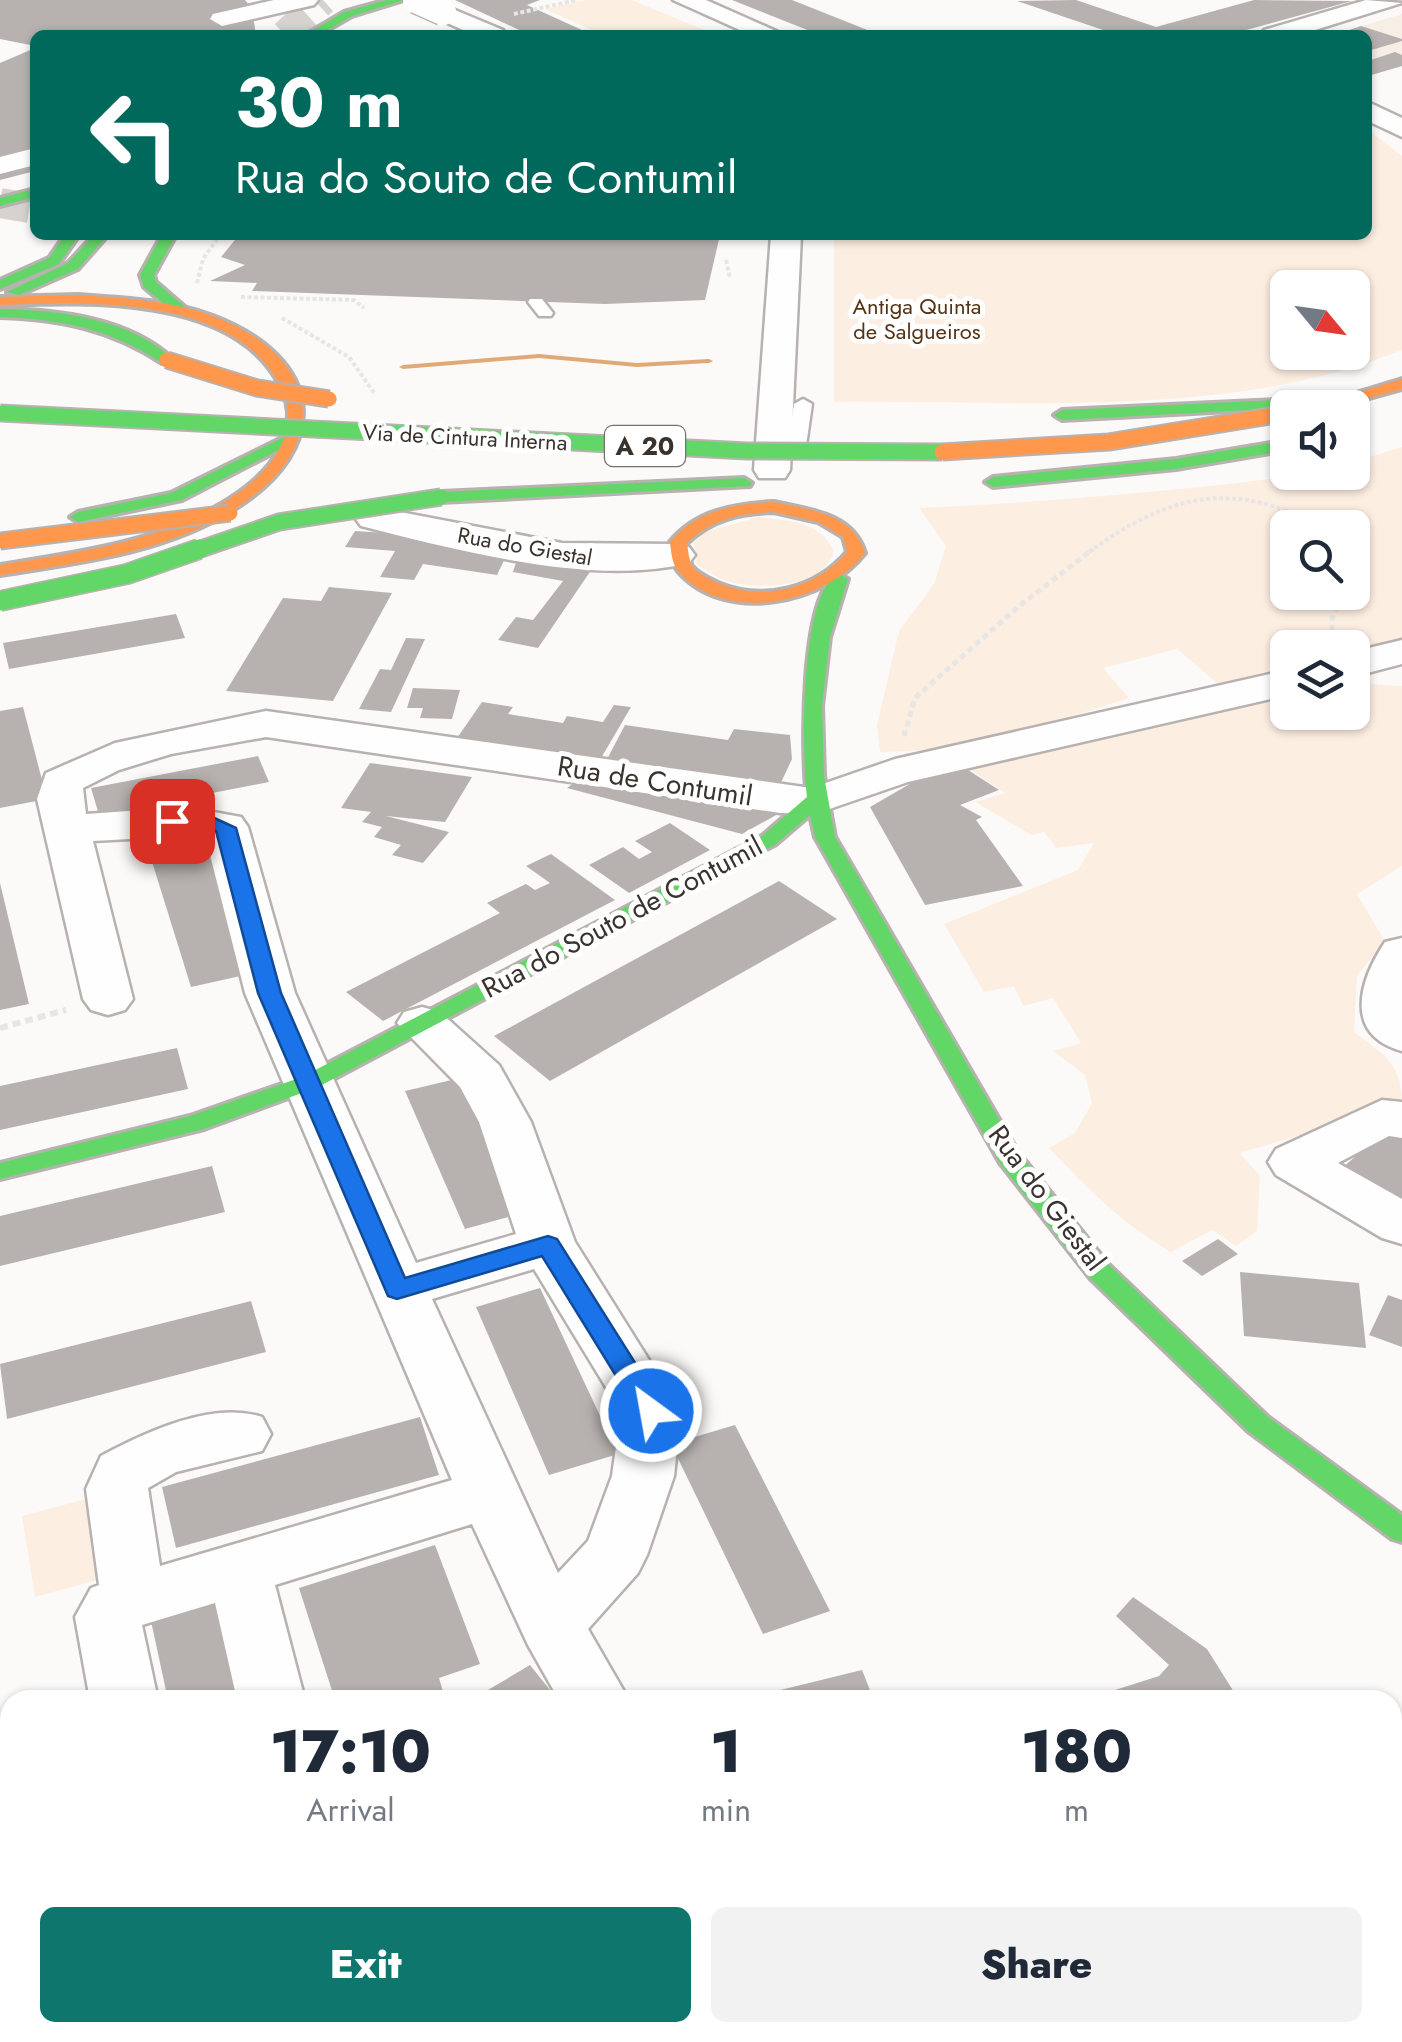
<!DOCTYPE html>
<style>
body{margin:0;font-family:Jost,sans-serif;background:#f2f2f3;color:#1f2937;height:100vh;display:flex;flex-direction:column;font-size:38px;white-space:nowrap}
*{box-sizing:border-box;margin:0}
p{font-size:32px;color:#747a83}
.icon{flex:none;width:55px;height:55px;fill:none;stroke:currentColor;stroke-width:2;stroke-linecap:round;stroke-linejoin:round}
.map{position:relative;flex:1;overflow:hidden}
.side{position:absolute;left:0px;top:1690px;width:1402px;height:352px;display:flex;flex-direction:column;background:#fff;border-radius:30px 30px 0 0;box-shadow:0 2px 8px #0004}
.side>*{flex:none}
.guide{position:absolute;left:30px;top:30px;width:1342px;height:210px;border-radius:15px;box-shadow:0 2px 8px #0004;background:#00695c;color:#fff;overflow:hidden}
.needle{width:65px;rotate:119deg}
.tools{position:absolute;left:1270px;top:270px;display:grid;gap:20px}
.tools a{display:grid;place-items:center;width:100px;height:100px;border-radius:15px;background:#fff;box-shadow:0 2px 8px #0004;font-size:50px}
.pin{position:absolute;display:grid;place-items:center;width:85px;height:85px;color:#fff;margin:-42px;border-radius:20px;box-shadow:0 5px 15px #0006}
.me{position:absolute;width:110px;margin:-55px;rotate:328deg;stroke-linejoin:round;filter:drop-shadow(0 0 8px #0008)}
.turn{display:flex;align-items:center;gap:35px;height:210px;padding:0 40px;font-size:45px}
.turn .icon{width:130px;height:130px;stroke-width:2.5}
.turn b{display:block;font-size:70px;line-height:85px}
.eta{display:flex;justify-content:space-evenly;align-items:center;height:170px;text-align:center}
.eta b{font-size:60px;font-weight:800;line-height:70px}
.action{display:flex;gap:20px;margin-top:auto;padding:20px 40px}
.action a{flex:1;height:115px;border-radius:15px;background:#0f766e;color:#fff;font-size:40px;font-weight:800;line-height:115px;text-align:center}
.action a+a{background:#f2f2f3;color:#1f2937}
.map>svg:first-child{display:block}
.built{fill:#f7eee6}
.green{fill:#fdeee2;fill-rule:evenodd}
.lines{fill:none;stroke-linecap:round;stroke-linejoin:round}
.stream{fill:#dfaa77;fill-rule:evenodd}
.building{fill:#b7b2af}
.primary-tunnel{stroke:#d5d2cf;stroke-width:30;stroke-dasharray:30 15;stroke-linecap:butt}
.highway-tunnel{stroke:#d5d2cf;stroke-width:30;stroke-dasharray:30 15;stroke-linecap:butt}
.lane-casing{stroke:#b7b2af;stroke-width:5}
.street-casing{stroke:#b7b2af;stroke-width:5}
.fast-casing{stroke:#b7b2af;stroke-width:6}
.slow-casing{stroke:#b7b2af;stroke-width:6}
.path-far2{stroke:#e7e6e4;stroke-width:4;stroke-dasharray:4 2.5;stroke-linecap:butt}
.path-far1{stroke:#e7e6e4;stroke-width:5;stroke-dasharray:6 4;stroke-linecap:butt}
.path{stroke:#e7e6e4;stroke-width:6;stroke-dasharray:8 5;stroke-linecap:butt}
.lane{fill:#fffefe;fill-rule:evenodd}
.street{fill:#fffefe;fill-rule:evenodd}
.fast{fill:#63d668;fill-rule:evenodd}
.slow{fill:#ff974d;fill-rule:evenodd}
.street-bridge-casing{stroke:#b7b2af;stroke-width:29;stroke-linecap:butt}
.fast-bridge-far1-casing{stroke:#b7b2af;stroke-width:19;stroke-linecap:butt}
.fast-bridge-casing{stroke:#b7b2af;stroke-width:22;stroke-linecap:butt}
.slow-bridge-casing{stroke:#b7b2af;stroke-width:19;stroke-linecap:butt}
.street-bridge{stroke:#fffefe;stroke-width:26}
.fast-bridge-far1{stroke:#63d668;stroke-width:15}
.fast-bridge{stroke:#63d668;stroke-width:19}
.slow-bridge{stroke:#ff974d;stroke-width:15}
.route{fill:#1a73e8;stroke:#114b97;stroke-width:2.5}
.labels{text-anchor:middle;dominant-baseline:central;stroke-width:10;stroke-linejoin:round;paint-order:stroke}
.far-park-label{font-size:22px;fill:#533416;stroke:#fff}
.far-street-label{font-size:22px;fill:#3a322c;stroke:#fff}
.shield{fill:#fff;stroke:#75706b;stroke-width:2.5}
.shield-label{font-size:25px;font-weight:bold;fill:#3a322c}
.street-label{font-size:28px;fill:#3a322c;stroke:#fff}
</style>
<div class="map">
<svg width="1402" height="2042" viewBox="0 0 1402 2042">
<rect width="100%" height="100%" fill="#fcfaf8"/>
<polygon class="built" points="1402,14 1402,66 1368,76 1368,35 1331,35"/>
<g class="green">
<polygon points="586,0 632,0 716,35 603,35 545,9"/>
<path d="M1368 130 1402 156V350C1231 420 1017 400 834 402V235H1368ZM1288 288H1352V352H1288Z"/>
<path d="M1402 447V644L1353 655 1352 648H1288L1287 669 1218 684 1177 649 1103 668 1129 698C1049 724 965 752 880 752L877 725 899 631 934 584 946 546 919 508C1013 504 1107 496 1201 487 1252 482 1300 473 1352 472L1353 462ZM1288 528H1352V592H1288Z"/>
<path d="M759 517C788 521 820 520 834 551 824 588 766 589 734 583 721 581 708 571 697 565L694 542 703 532Z"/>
<path d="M1353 683 1402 686V866L1357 894 1385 941 1357 976 1354 1032C1385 1056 1402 1063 1402 1105L1240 1153 1260 1176 1257 1231 1236 1246 1212 1230 1171 1252C1122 1224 1087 1188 1049 1148L1075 1133 1092 1103 1085 1075 1053 1051 1081 1043 1053 998 1023 1006 1014 986 984 992 944 924 1078 870 1094 843 1056 848 1044 832 1032 835 975 802 1005 793 968 768 1287 690 1288 712H1352Z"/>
<polygon points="93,1497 108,1577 35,1597 22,1516"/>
</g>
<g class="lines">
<polygon class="stream" points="539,354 637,363 709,359 713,361 709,363 637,367 539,358 403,369 399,367 403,365"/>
</g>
<g class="building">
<polygon points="0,0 245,0 252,9 256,35 35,35 35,46 0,39"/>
<polygon points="455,0 540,0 527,5 593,35 530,35"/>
<polygon points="732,0 792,0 880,35 820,35"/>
<polygon points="1076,0 1156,27 1254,0 1352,1 1228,35 1118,35 1017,1"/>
<polygon points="1361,26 1402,39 1402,41 1368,51 1368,35 1335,35"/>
<polygon points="35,48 35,171 0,180 0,63"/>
<polygon points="1395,52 1402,55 1402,66 1368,76 1368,61"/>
<polygon points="239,235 720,235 705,300 605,304 252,291 257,283 210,281 245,265 221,257"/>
<polygon points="355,531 435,536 509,550 497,575 423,564 414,580 380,577 395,551 345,547"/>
<polygon points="519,553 594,566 538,648 498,640 516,617 533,620 563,581 513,572"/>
<polygon points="329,587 392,593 333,701 226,691 283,598 321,601"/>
<polygon points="176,614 185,638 9,669 3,643"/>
<polygon points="406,638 425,639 391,712 359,709 380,669 391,670"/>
<polygon points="413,688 460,690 452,719 420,718 423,708 407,708"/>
<polygon points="482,702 513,707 508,714 563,723 567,716 603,722 614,705 631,707 597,765 455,741"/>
<polygon points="23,707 47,799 0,808 0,711"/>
<polygon points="625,725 728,740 734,729 790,735 792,759 778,789 605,763"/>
<polygon points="258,756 269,782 99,815 91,788"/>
<polygon points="370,763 472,777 445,822 386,816 449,832 423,863 392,855 401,845 374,837 382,827 362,822 371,812 341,808"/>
<polygon points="962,766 999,790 960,805 982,817 976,820 1023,886 925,905 870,807 915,781 910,778"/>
<polygon points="581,778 773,805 778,814 742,834 567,788"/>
<polygon points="670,823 710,850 629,893 589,865 623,847 639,859 652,852 635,841"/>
<polygon points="207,840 254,973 191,987 149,852"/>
<polygon points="551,854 615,900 383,1021 346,992 500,913 487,903 526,884 535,890 550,883 526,866"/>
<polygon points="779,881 837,919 550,1081 494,1036"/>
<polygon points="0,883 29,1004 0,1010"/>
<polygon points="177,1048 188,1089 0,1130 0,1086"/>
<polygon points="460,1078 523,1213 465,1229 405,1091"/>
<polygon points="1388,1128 1402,1136 1402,1204 1341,1169"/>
<polygon points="212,1166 225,1212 0,1266 0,1216"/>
<polygon points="1218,1239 1238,1254 1202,1276 1182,1261"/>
<polygon points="1240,1272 1359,1283 1366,1348 1244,1336"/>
<polygon points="540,1288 618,1454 549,1475 476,1307"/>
<polygon points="1388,1295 1402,1300 1402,1347 1369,1335"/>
<polygon points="251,1301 266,1352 7,1419 0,1364"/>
<polygon points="420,1417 439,1475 176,1548 162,1487"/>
<polygon points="735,1425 830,1611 763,1634 671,1444"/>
<polygon points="435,1545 480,1664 439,1678 444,1695 430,1700 335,1700 299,1588"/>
<polygon points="224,1585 252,1700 168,1700 148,1607"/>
<polygon points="1133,1597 1207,1649 1239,1700 1125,1700 1112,1691 1159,1676 1169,1665 1116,1616"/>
<polygon points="530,1665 558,1700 496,1700 488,1690"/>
<polygon points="862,1670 874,1700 744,1700 744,1699"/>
<polygon points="1392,1959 1402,1968 1402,2042 1382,2042 1372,2032 1392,2032"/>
<polygon points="96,2032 189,2032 191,2042 98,2042"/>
<polygon points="341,2032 434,2032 437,2042 343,2042"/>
<polygon points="835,2032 865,2032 878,2042 828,2042"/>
<polygon points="951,2032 990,2032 987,2042"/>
<polygon points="1122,2033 1207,2033 1185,2042 1118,2042 1125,2039"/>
</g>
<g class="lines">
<polyline class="primary-tunnel" points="285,35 323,0"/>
<polyline class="highway-tunnel" points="0,203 35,209"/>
<defs>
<g id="lane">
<polygon points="530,299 542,299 553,313 551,316 539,316 528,302"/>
<polygon points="803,399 812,404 806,446 790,460 778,460 775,456 788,444 794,404"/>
</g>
<g id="street">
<polygon points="274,0 318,0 314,5 222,26 210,19 213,14"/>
<polygon points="673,0 706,0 785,35 751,35"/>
<polygon points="1366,0 1402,3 1299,35 1261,35 1264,30"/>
<polygon points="443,5 503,30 506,35 474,35 434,17 431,12 434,7"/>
<polygon points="1368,102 1402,118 1402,137 1368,121"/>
<polygon points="35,148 35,165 0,174 0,157"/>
<polygon points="771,235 801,235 790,470 785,478 759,478 754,470"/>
<path d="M374 507 562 543 676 544 689 547 695 555 689 563C592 587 457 550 361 526L355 518 361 510Z"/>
<polygon points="1402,640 1402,664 1352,677 1352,652"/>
<path d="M1288 670V695L908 782 815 814 780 813 266 737 171 754 119 770 83 788 86 814 186 807 241 817 248 827 295 993 416 1263 516 1234 479 1122 460 1087 397 1023 404 1012 422 1007 440 1012 499 1065 531 1122 575 1242 681 1411 674 1476 647 1555 638 1573 588 1629 629 1700H559L528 1645 472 1524 275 1585 305 1700H237L215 1603 142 1625 158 1700H90L75 1617 91 1588 99 1585 86 1489 101 1456C146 1432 212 1401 262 1417L271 1434 262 1451 176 1472 148 1488 160 1566 452 1480 245 993 205 835 93 841 133 999 125 1010 108 1015 91 1010 83 999 37 799 46 773 115 743 266 711 811 788 895 759ZM534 1269 621 1412 612 1476 588 1541 558 1573 432 1299Z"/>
<path d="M1402 938V1051C1343 1035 1359 981 1385 942Z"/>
<polygon points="1382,1100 1402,1102 1402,1138 1389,1136 1338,1163 1402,1199 1402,1244 1382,1238 1276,1175 1268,1162 1276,1149"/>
<polygon points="0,1910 10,1914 10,2032 37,2032 13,2042 0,2039"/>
<polygon points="197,2032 273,2032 275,2042 199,2042"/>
<polygon points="416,2032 492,2032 495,2042 419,2042"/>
<polygon points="546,2032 624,2032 620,2042 542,2042"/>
<polygon points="854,2032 941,2032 945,2042 858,2042"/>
</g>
<g id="fast">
<polygon points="387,0 404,0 352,16 319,35 305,35 344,12"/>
<polygon points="35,189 35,197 0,206 0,198"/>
<polygon points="65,235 79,235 59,264 0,289 0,280 49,258"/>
<polygon points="94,235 108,235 78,269 19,295 7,292 68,263"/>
<polygon points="162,235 176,235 154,275 156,282 186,308 186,314 176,314 144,287 140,275"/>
<path d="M0 309C58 310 130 318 174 360L162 363C111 329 60 319 0 317Z"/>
<polygon points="1340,397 1348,402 1345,405 1062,420 1054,415 1062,410"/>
<polygon points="284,437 298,440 182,500 78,522 70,517 78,512 171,493"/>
<polygon points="1288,440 1288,450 1176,469 993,487 985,482 993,477 1176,459"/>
<polygon points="744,478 752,483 750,486 441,502 433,497 441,492"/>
<path d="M839 574 848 579 830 637 822 706 824 776 835 837 1018 1152 1108 1264 1268 1417 1402 1515V1542L1392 1539 1248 1431 1090 1278 1000 1163 815 837 810 815 776 844 318 1087 204 1129 0 1179V1163L190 1116 302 1077 762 836 807 797C802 759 799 589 839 574Z"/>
</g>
<g id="slow">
<path d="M78 295C123 298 170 300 213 316 323 358 335 447 233 510 165 553 78 563 0 575V565C74 553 153 543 219 505 254 485 289 455 288 412 287 398 282 389 275 377 225 295 84 302 0 305V297Z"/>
<polygon points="1402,379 1402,389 1333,408 1307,408"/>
<path d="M774 502C810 510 853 513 865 553 826 604 724 625 678 571 672 564 671 551 670 542 696 510 735 504 774 502ZM774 512 818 522 843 537 847 552C816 589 763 602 718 583 710 579 698 574 692 566 689 561 688 549 687 543 712 519 740 513 774 512Z"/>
</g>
</defs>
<use href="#lane" class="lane-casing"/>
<use href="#street" class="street-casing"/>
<use href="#fast" class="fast-casing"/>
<use href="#slow" class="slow-casing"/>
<g class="path-far2">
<polyline points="514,14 577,0"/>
<polyline points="726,260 730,278"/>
<polyline points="197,283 203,259 220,235"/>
<polyline points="241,297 354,300 364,308"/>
<polyline points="282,318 349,357 374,393"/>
<path d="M1089 552C1169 494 1234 478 1322 528"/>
</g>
<g class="path-far1">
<polyline points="1332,641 1332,618 1345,592"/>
<polyline points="904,736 915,698 1018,607 1093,549"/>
</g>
<polyline class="path" points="0,1028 66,1010"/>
<use href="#lane" class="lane"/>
<use href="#street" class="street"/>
<use href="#fast" class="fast"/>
<use href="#slow" class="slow"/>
<defs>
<polyline id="street-bridge" points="416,0 443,12"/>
<g id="fast-bridge-far1">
<polyline points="0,413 747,451 942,452"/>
<polyline points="192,552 279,522 441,497"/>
</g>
<polyline id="fast-bridge" points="0,601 127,574 199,549"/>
<g id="slow-bridge">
<polyline points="167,360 257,388 329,399"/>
<polyline points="942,452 1109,442 1288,413"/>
<polyline points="0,541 230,513"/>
</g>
</defs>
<use href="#street-bridge" class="street-bridge-casing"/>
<use href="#fast-bridge-far1" class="fast-bridge-far1-casing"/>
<use href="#fast-bridge" class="fast-bridge-casing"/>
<use href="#slow-bridge" class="slow-bridge-casing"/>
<use href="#street-bridge" class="street-bridge"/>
<use href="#fast-bridge-far1" class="fast-bridge-far1"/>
<use href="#fast-bridge" class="fast-bridge"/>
<use href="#slow-bridge" class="slow-bridge"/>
</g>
<path class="route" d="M199 811 236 828 281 993 405 1278 548 1236 557 1239 661 1404 665 1411 661 1418H642L542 1256 397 1299 388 1296 258 993 216 831C199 824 174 831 161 821Z"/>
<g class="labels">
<g class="far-park-label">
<text x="917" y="306">Antiga Quinta<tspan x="917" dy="25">de Salgueiros</tspan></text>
</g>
<g class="far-street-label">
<text transform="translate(465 437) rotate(3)">Via de Cintura Interna</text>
<text transform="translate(525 546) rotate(10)">Rua do Giestal</text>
</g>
<rect class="shield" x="605" y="426" width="80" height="40" rx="8"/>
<g class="shield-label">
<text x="645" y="446">A 20</text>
</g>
<g class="street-label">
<text transform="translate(655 781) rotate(9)">Rua de Contumil</text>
<text transform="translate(622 917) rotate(-28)">Rua do Souto de Contumil</text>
<text transform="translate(1047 1198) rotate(53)">Rua do Giestal</text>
</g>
</g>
</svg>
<div class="tools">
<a><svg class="needle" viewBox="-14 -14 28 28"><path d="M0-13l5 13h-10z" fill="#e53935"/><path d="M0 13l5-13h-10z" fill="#747a83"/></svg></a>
<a><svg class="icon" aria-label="sound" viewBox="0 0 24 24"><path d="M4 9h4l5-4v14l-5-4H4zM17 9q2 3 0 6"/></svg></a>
<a><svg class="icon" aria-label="search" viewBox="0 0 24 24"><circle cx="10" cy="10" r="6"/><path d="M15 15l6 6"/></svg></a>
<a><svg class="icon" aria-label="layers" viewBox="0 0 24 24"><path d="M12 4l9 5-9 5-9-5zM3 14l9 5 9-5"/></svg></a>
</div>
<div class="pin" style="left:172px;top:821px;background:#d93025"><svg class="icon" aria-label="arrive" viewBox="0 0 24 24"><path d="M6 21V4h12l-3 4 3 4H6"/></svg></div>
<svg class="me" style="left:651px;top:1411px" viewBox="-20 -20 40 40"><circle r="17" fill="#1a73e8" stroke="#fff" stroke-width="3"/><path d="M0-11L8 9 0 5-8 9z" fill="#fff"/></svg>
<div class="guide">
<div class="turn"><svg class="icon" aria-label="left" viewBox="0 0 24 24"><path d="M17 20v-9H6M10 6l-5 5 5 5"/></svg><div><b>30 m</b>Rua do Souto de Contumil</div></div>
</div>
<section class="side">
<div class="eta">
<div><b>17:10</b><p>Arrival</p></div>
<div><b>1</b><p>min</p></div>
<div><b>180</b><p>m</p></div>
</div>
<div class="action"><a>Exit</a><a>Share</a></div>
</section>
</div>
